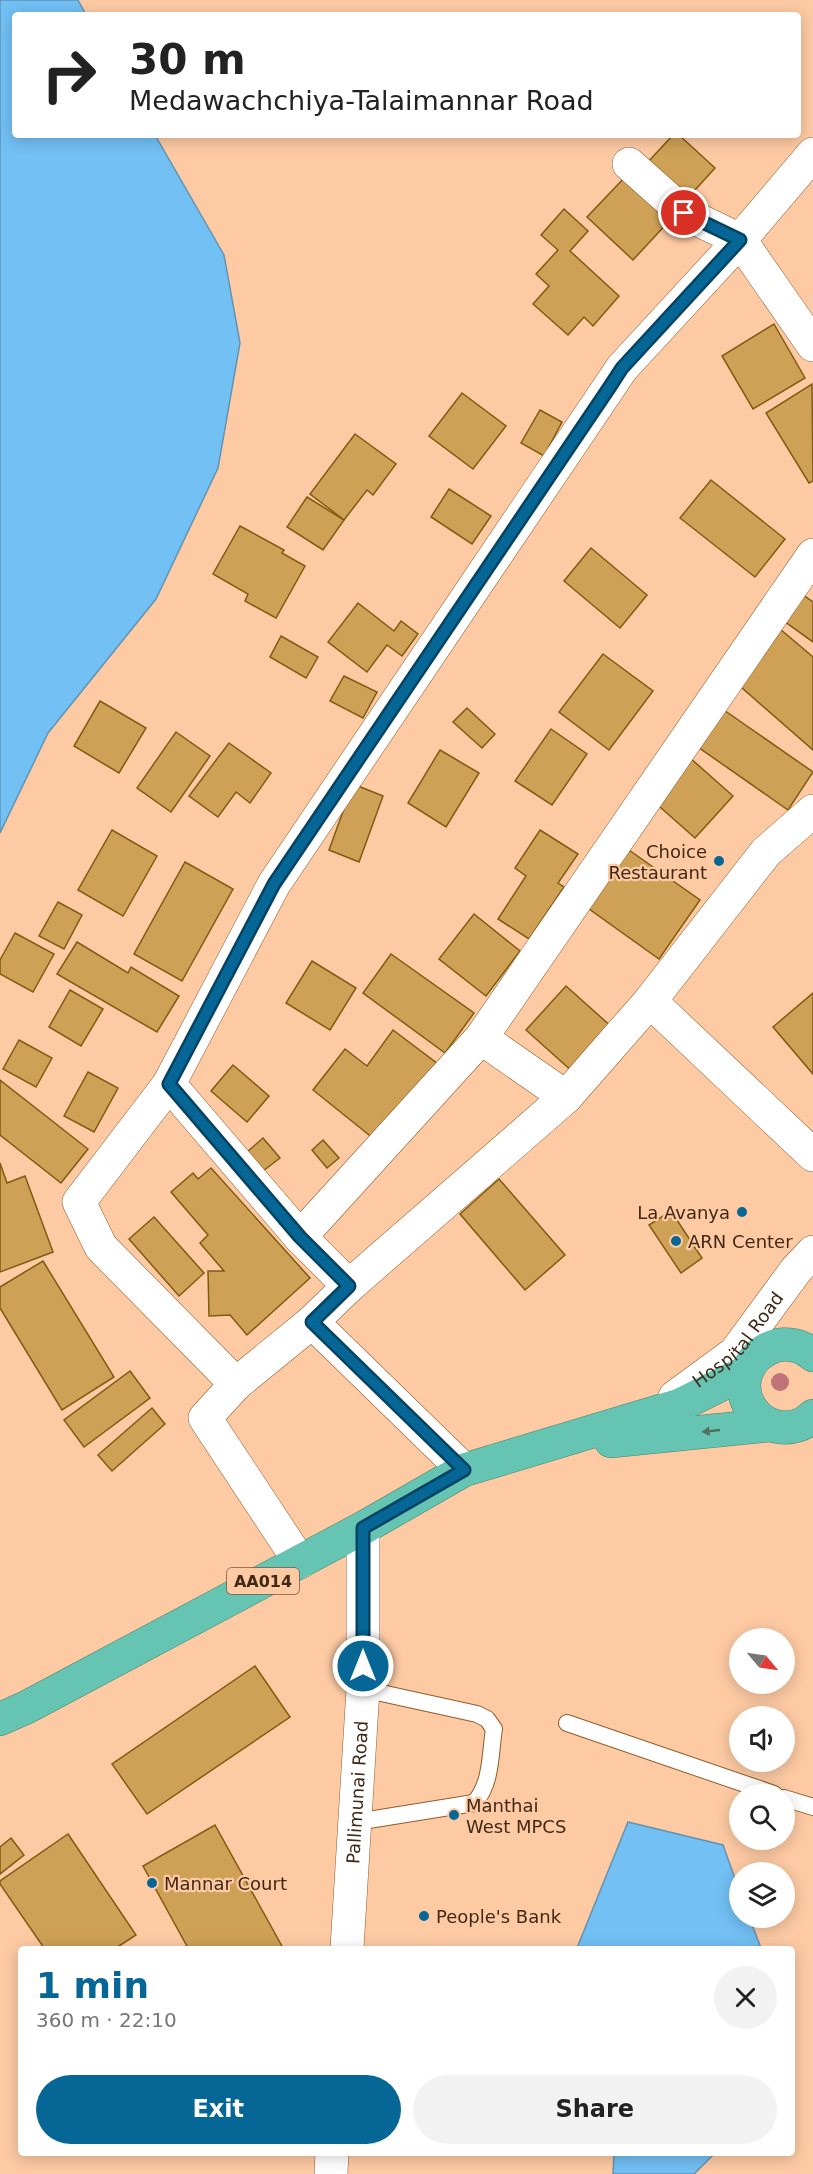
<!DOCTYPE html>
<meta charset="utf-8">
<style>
body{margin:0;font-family:"DejaVu Sans",sans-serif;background:#f2f2f2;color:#222;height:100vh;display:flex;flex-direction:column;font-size:22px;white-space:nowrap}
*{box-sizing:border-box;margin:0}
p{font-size:20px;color:#767676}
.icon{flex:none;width:33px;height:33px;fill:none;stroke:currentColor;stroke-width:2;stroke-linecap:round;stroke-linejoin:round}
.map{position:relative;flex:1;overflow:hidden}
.sheet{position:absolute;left:18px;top:1946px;width:777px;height:210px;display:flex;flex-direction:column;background:#fff;border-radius:6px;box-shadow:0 3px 15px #0003}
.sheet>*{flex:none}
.hud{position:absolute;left:12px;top:12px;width:789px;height:126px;border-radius:6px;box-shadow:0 3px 15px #0003;background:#fff;color:#222;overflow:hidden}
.needle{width:39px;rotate:119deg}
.controls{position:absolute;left:729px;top:1628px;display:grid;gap:12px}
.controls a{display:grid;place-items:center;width:66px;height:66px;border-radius:50%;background:#fff;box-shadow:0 3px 15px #0003;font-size:30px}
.pin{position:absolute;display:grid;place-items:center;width:51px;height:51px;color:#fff;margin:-26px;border:3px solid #fff;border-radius:50%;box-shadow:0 2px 6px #0007}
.me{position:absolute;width:66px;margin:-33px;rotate:0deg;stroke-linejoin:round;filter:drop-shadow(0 0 4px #0008)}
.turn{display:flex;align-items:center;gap:21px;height:126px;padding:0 18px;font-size:27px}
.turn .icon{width:78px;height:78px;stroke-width:2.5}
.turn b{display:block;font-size:42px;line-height:51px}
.round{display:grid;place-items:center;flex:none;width:63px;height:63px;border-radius:32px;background:#f2f2f2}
.head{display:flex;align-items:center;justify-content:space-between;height:102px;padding:0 18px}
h1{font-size:36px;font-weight:800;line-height:45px;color:#066796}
.primary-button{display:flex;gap:12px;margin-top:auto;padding:12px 18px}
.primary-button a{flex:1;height:69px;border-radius:36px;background:#066796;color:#fff;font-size:24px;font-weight:800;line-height:69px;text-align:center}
.primary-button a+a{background:#f2f2f2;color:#222}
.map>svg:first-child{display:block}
.water{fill:#72c0f4;stroke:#6393b1;stroke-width:1.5}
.building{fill:#cea156;stroke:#805b10;stroke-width:1.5}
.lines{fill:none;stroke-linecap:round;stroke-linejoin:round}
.service-casing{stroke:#935b2a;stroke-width:18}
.minor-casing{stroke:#935b2a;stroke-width:34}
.tertiary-casing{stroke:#935b2a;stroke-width:34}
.trunk-casing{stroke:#40846f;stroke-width:34}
.service{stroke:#fff;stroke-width:16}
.minor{stroke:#fff;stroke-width:33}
.tertiary{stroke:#fff;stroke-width:33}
.trunk{stroke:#66c4b3;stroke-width:33}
.tree{fill:#c07378}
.oneway{fill:#526f5c}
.route-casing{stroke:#044362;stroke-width:15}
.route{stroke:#066796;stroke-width:10}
.poi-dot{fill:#066796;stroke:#fdcaa3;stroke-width:2}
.labels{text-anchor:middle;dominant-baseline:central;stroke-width:4.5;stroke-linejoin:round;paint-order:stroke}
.shield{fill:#fdcaa3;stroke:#795940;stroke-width:1.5}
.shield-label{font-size:16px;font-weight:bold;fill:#412915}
.poi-label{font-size:18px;fill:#412915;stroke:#fdcaa3;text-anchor:start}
.street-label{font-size:18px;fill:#412915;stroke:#fdcaa3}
</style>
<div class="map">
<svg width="813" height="2174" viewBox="0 0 813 2174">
<rect width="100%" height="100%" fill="#fdcaa3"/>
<g class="water">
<polygon points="0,0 78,0 86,15 15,15 15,135 155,135 224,255 240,343 218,468 156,599 48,733 0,833"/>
<polygon points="628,1822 723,1845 739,1890 740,1917 749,1917 761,1948 577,1948"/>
<polygon points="614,2153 614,2152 715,2153 694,2174 613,2174"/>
</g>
<g class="building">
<polygon points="673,135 679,135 715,168 686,200 647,163"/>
<polygon points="625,177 670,220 633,260 587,217"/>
<polygon points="564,209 588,231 570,251 619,296 593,326 584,317 568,335 533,304 549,286 536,274 558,250 541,235"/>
<polygon points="774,324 805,378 753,409 722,356"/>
<polygon points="812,384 813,481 809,483 766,413"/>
<polygon points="462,393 506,426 473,469 429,436"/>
<polygon points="540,410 562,422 544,456 521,443"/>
<polygon points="355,434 396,464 373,495 367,490 344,520 310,494"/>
<polygon points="711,480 785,539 755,577 680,518"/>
<polygon points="449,489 491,516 472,544 431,517"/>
<polygon points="307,497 344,520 323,550 287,527"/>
<polygon points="240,526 284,550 282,553 305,566 276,618 245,601 248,594 213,574"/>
<polygon points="591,548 647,595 620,628 564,581"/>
<polygon points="796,590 813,602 813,642 777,616"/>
<polygon points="358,603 394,631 401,621 418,634 402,656 387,645 367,672 328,642"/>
<polygon points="780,629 813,657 813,750 734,681"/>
<polygon points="281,636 318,657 306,678 270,657"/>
<polygon points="603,654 653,691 609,750 559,712"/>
<polygon points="344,676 377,692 363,718 330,701"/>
<polygon points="100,701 146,728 119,773 74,746"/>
<polygon points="467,708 495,734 482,748 453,722"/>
<polygon points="721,708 813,772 788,810 695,745"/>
<polygon points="551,729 587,754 552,805 515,781"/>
<polygon points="176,732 210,756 171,812 137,788"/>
<polygon points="229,743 271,773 250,803 236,792 218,817 189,796"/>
<polygon points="440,750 479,773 446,827 408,803"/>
<polygon points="689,757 733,796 695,838 652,800"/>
<polygon points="353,784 383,796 359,862 329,850"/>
<polygon points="112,830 157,856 123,916 78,890"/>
<polygon points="540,830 578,854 558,883 564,887 529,939 498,919 526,876 515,868"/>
<polygon points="619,843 700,900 659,959 578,901"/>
<polygon points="185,862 233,889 182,981 134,954"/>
<polygon points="58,902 82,915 64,949 39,936"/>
<polygon points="474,914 520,951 486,996 439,959"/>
<polygon points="15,933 54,954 33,992 0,974 0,960"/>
<polygon points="77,942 128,973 131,967 179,996 157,1032 57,974"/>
<polygon points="391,954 474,1013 445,1053 363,993"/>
<polygon points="312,961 356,988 330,1030 286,1003"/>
<polygon points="566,986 614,1029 574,1073 526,1030"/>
<polygon points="70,990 103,1009 81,1046 49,1027"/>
<polygon points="813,993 813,1074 773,1027"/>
<polygon points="393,1030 438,1064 379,1143 313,1090 345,1049 367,1066"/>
<polygon points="19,1040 52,1058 36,1087 3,1069"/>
<polygon points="233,1065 269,1096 247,1122 211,1091"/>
<polygon points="88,1072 118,1088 94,1132 64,1116"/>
<polygon points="0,1080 88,1149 61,1183 0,1135"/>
<polygon points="263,1138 280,1158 263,1171 247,1152"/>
<polygon points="323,1140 339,1158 327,1168 312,1150"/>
<polygon points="0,1163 7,1183 25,1176 53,1252 0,1272"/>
<polygon points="211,1168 310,1278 247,1335 230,1315 209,1316 208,1271 224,1271 200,1243 208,1235 171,1192 193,1173 198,1179"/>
<polygon points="499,1179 565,1255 525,1290 460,1214"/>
<polygon points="671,1211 702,1258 681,1273 649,1225"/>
<polygon points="154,1217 204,1273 179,1296 129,1239"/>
<polygon points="43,1261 114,1377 62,1410 0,1308 0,1287"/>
<polygon points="130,1371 150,1398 84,1447 64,1420"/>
<polygon points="152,1408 165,1424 112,1471 98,1455"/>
<polygon points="255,1666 290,1717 147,1814 112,1764"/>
<polygon points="215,1825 283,1948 188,1948 143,1866"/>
<polygon points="68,1834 136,1935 116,1948 44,1948 0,1884 0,1881"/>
<polygon points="11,1838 24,1855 0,1874 0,1847"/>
</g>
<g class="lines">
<defs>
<g id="service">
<polyline points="567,1723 774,1794"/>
<polyline points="784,1798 813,1807"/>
<path d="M356 1822 474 1803C492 1784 490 1753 494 1729L487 1719 477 1714 363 1689"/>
</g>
<g id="minor">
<polyline points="629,164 684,213 740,240 813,345"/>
<polyline points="650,1001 813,1155"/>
<polyline points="481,1038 813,555"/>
<polyline points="169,1084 79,1202 101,1247 236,1384"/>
<polyline points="566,1097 650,1001 766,852 813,811"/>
<polyline points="300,1237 481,1038 566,1097 349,1286"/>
<polyline points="464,1470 312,1322 349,1286 300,1237 169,1084 274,884 622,368 740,240 813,154"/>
<polyline points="300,1562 205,1418 236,1384 312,1322"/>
</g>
<g id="tertiary">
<path id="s1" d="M675 1397 735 1353 796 1270 813 1252"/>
<path id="s2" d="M347 1948 363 1689V1528"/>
<polyline points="331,2174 332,2152"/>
</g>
<g id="trunk">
<path d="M813 1355C776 1323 724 1370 752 1410 759 1420 767 1425 779 1427 791 1429 804 1425 813 1416"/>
<polyline points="611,1441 770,1425"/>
<polyline points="0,1719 27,1707 363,1528 464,1470 680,1405 746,1372"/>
</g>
</defs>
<use href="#service" class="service-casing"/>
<use href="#minor" class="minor-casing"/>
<use href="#tertiary" class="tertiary-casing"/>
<use href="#trunk" class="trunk-casing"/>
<use href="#service" class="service"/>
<use href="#minor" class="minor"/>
<use href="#tertiary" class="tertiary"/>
<use href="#trunk" class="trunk"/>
</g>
<circle class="tree" cx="780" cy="1382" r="9"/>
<defs><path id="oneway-solid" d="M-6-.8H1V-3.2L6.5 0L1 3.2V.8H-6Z" transform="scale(1.5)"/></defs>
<use class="oneway" href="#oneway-solid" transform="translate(711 1431) rotate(174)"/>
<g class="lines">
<defs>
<polyline id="route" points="363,1666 363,1528 464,1470 312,1322 349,1286 300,1237 169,1084 274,884 609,388 622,368 740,240 684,213"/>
</defs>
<use href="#route" class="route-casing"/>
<use href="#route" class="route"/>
</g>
<g class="poi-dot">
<circle cx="719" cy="861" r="6"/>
<circle cx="742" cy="1212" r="6"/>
<circle cx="676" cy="1241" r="6"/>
<circle cx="454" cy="1815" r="6"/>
<circle cx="152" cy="1883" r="6"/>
<circle cx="424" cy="1916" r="6"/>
</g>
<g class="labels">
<rect class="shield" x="227" y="1568" width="72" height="26" rx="4.5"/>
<g class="shield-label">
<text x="263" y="1581">AA014</text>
</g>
<g class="poi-label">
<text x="707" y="851" text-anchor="end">Choice<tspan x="707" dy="21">Restaurant</tspan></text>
<text x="730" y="1212" text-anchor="end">La Avanya</text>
<text x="688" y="1241">ARN Center</text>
<text x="466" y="1805">Manthai<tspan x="466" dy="21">West MPCS</tspan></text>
<text x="164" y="1883">Mannar Court</text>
<text x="436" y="1916">People's Bank</text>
</g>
<g class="street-label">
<text stroke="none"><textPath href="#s1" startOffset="86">Hospital Road</textPath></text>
<text stroke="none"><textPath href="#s2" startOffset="156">Pallimunai Road</textPath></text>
</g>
</g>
</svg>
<div class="controls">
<a><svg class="needle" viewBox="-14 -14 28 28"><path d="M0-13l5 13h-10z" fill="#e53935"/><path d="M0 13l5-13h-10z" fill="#767676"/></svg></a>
<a><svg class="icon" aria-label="sound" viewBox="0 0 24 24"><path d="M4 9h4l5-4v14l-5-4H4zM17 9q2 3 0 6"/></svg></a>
<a><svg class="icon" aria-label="search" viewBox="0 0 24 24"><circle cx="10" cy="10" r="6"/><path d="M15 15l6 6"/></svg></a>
<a><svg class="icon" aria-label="layers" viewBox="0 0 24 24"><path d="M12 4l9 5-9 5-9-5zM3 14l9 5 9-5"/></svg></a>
</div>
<div class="pin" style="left:684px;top:213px;background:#d93025"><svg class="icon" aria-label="arrive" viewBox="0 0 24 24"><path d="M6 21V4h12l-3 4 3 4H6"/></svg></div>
<svg class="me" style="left:363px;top:1666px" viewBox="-20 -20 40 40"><circle r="17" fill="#066796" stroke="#fff" stroke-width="3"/><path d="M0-11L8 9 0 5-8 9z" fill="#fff"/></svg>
<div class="hud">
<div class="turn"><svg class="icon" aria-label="right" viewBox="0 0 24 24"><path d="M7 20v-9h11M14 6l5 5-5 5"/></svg><div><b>30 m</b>Medawachchiya-Talaimannar Road</div></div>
</div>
<section class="sheet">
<div class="head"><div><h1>1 min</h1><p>360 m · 22:10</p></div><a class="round"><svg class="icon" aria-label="close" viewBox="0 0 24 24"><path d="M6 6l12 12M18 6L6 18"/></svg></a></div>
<div class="primary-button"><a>Exit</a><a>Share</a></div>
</section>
</div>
